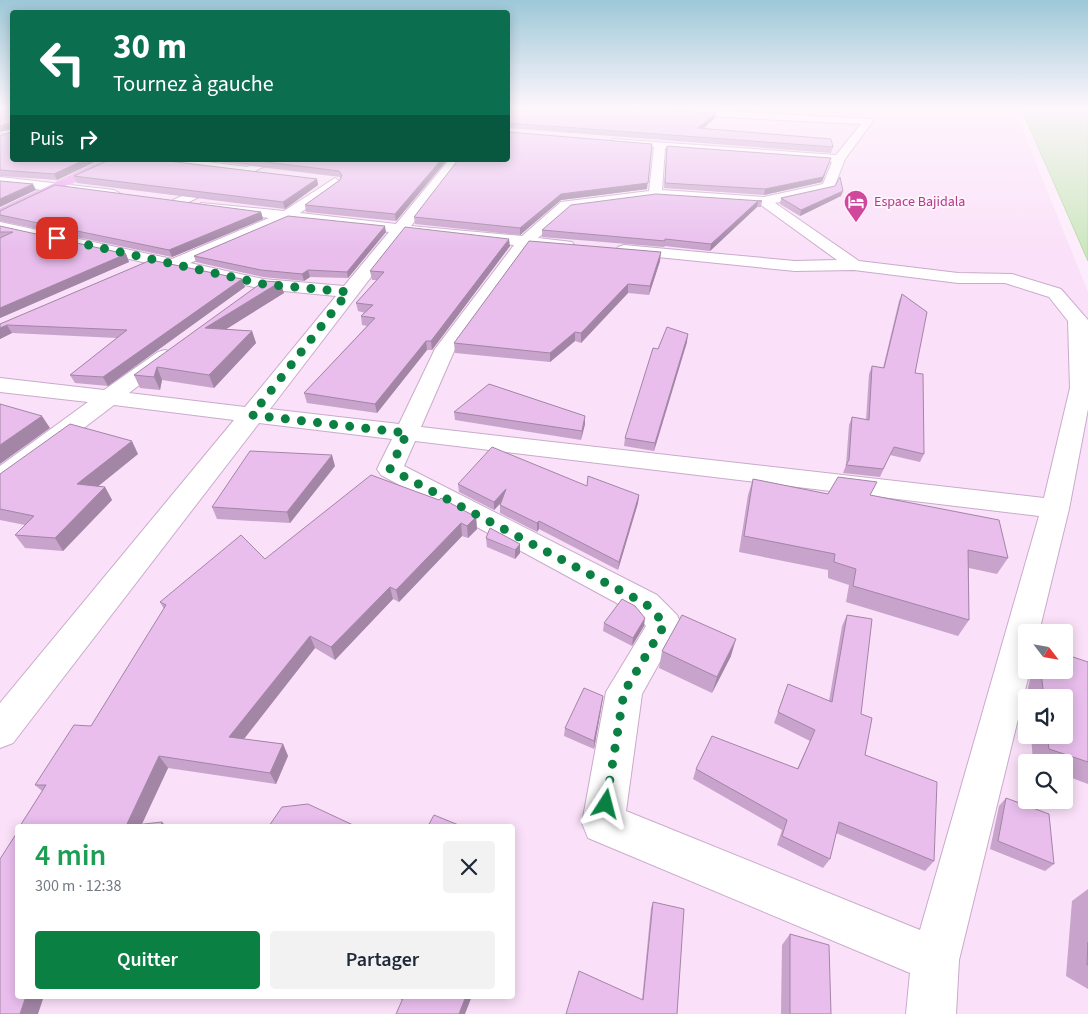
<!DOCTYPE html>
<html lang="fr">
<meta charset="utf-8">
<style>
body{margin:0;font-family:"Source Sans 3",sans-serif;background:#f2f2f3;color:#1f2937;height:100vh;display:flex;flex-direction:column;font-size:19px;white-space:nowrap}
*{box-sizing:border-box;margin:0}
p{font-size:16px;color:#747a83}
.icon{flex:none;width:28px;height:28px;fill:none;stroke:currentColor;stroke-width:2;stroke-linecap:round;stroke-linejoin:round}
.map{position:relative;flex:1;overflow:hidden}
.details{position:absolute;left:15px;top:824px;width:500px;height:175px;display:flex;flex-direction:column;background:#fff;border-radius:5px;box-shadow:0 2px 12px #0003}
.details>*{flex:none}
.hud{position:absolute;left:10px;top:10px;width:500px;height:152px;border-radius:5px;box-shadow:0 2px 12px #0003;background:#0b6e4f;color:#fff;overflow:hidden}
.needle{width:32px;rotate:121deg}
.buttons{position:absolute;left:1018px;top:624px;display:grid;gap:10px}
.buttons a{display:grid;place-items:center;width:55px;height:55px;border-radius:5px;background:#fff;box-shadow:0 2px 12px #0003;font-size:25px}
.pin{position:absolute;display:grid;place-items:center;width:42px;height:42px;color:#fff;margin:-21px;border-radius:10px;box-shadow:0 2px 8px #0006}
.me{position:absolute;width:55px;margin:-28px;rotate:9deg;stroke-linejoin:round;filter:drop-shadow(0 0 4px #0008)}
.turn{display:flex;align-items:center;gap:18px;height:105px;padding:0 20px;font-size:22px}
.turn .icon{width:65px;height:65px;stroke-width:2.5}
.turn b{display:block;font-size:35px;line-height:42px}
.then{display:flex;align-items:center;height:48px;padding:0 20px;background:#0003;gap:10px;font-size:19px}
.round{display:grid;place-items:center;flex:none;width:52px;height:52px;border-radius:5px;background:#f2f2f3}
.head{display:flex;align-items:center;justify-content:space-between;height:85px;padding:0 20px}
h1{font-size:30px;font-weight:600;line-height:38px;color:#1e9e55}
.primary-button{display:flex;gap:10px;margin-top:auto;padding:10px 20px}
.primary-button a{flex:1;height:58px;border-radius:5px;background:#0b8043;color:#fff;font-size:20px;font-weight:600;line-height:58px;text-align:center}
.primary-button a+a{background:#f2f2f3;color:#1f2937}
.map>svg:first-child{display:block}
.residential{fill:#fae0f8;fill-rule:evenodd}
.water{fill:#cde7bf;stroke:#b6d9a5}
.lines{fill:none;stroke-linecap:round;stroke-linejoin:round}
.minor-casing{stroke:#c9abcb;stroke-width:2}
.trunk-casing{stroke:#d5cad7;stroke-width:2}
.minor{fill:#fff;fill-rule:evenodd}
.trunk{fill:#eea4f2;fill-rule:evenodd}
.wall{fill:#c8a3cc}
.shaded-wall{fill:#a385a6}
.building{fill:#e9beed;stroke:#a385a6}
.route{stroke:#0b8043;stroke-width:9;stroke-dasharray:0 16.2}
.labels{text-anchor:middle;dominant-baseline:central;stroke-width:4;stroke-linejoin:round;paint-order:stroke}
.far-hotel-label{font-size:14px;fill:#b23c85;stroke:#fff2fd;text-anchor:start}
</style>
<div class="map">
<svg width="1088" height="1014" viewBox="0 0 1088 1014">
<rect width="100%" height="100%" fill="#fdecfb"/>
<path class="residential" d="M0 108 12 160H508V108H1014L1088 292V1014H0ZM1026 632H1064V670H1026ZM1026 698H1064V735H1026ZM1026 762H1064V800H1026ZM18 826H512V996H18Z"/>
<polygon class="water" points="1088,108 1088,261 1021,108"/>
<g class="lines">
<defs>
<g id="minor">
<path d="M602 108H674L872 119 873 121 845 159 833 190 775 203 859 261 958 273 1012 274 1061 289 1088 320V409L1069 509 1039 632H1026V670H1030L959 960 956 1014H906L910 973 588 838 582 823 606 692 646 626 635 613 381 475 377 469 392 439 259 423 13 743 0 748V703L234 420 114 405 9 485 0 487V466L88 402 0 392V378L104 390 158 352 165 350 172 352 175 356 172 360 129 393 245 407 336 296 263 289 0 230V222L172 259 269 218 206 210 199 206 201 203 284 211 335 178 341 182 340 185 300 213 396 224 449 160H461L411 226 522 236 561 202 649 191 654 147 616 144 611 141 612 139 836 155 861 124 606 111ZM665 148 832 162 823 184 764 197 662 190ZM655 198 761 205 837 260 795 261 624 245 618 247 616 250 618 253 795 271 854 270 958 283H1005L1049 297 1068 321 1070 388 1044 498 421 427 455 349 529 246 572 248 574 245 572 242 538 238 570 209ZM288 220 389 232 344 286 263 279 190 263ZM404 234 514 245 435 349 399 424 270 409ZM415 441 1039 516 920 930 626 811 642 694 681 624 677 615 657 595 404 466Z"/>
<polygon points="0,127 12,128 12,134 0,133"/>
<polygon points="155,160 191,160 247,167 262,160 278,160 178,207 171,203 173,200 234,173 161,164"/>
<polygon points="0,177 114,190 121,194 114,198 0,185"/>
</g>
<polygon id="trunk" points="103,160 119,160 0,218 0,209"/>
</defs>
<use href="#minor" class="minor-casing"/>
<use href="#trunk" class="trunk-casing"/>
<use href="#minor" class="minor"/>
<use href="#trunk" class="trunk"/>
</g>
<g class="wall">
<polygon points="0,108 99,160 57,180 0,176 0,136 11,132 11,129 0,132"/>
<polygon points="508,108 715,118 703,129 833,147 831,153 508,128 508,129"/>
<polygon points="508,132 647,189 561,200 520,235 415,224 414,217"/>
<polygon points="667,146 831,158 822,182 764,195 664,188"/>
<polygon points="204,160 447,160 396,221 306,212 305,205 340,180 340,177"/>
<polygon points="74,176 317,179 318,185 285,209 77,183"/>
<polygon points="843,191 841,196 800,216 780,204 781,198"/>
<polygon points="762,201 761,207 757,207 710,251 665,246 664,247 542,237 542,230"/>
<polygon points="0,211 261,212 263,219 172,257 0,221"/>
<polygon points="0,226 126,254 129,262 0,318"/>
<polygon points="386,232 348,278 310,277 304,281 263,277 196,262 194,256"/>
<polygon points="510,246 432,350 427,350 377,413 307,403 304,393 367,326 362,325 361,316 365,313 358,311 356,303 377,280 372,280 370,271"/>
<polygon points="660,261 649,295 628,293 581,343 575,341 550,362 455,353 454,343"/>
<polygon points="280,282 284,293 226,329 252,331 256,343 214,388 162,380 160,390 140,388 134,375"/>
<polygon points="245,287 108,386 75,383 70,375 117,338 12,333 0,339 0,324"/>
<polygon points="902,294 915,373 924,454 920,462 890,455 880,477 843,473 846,465 849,425 852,417 866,420 869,374 872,366 883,368 899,301"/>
<polygon points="687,342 654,451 624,446 625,438 658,349"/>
<polygon points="454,412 585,424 581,440 455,420"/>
<polygon points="138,454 98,486 105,487 112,500 63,551 25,548 15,535 25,525 0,520 0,474"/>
<polygon points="335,466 290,523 217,519 212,507"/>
<polygon points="753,479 828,494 871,495 1008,558 997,574 969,568 969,620 958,636 846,602 849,585 828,578 828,570 739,552 748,495"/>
<polygon points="458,484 587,486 639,495 638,503 618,570 539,529 537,532 500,513 500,504 494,510 459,492"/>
<polygon points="476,517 477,529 468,538 462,536 399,602 393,599 335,660 315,648 244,739 283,744 288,756 276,784 168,768 142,824 20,826 42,791 35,785 91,726 164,609 160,602 265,559"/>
<polygon points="486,538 520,553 515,559 487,547"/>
<polygon points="847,615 861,714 865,755 934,861 925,871 836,833 830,859 823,868 777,845 782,830 693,779 696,769 797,769 810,741 774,723 788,684 829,701 842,626"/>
<polygon points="604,623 644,626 632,646 603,631"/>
<polygon points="662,651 731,656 712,693 659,668"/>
<polygon points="1088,662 1088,784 1064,775 1064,762 1033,762 1031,735 1064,735 1064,698 1028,698 1028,688 1032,670 1031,670 1064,670"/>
<polygon points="603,696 594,749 564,736 565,728"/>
<polygon points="1006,798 1054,864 1045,871 990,849 999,806"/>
<polygon points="1088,889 1088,989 1066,976 1072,901"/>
<polygon points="653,902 677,1014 642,1000 651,908"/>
<polygon points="790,934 831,1014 781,1014 782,945"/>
<polygon points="394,996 472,996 402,1000"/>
</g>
<g class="shaded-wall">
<polygon points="716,113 715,118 697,134 698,128"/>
<polygon points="11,123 12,129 0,132 0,126"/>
<polygon points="652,144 647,189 561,200 520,235 520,228 561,194"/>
<polygon points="831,158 822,182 764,195 765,189"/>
<polygon points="84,160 99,160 57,180 54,174"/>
<polygon points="441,160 447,160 396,221 395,214"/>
<polygon points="317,179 318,185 285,209 283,202"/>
<polygon points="33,184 36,190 0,207 0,199"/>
<polygon points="843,191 841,196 800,216 801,210"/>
<polygon points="758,201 757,207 710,251 711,244"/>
<polygon points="261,212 263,219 172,257 169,250"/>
<polygon points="385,226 386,232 348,278 347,272"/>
<polygon points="509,239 510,246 432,350 431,341"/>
<polygon points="661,252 660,261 649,295 650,286"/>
<polygon points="126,254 129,262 0,318 0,308"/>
<polygon points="308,270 310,277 304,281 302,274"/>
<polygon points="242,279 245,287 108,386 103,377"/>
<polygon points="280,282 284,293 209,340 205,328"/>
<polygon points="628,284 628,293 581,343 581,333"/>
<polygon points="7,325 12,333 0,339 0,328"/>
<polygon points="252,331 256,343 214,388 209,375"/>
<polygon points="575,332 575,341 550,362 550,353"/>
<polygon points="688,334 687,342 654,451 655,443"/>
<polygon points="426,341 427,350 377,413 375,404"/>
<polygon points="157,367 162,380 160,390 154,377"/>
<polygon points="42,416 50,428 0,464 0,445"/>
<polygon points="585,416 585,424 581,440 582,431"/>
<polygon points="132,441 138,454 85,497 77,484"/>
<polygon points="332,455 335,466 290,523 287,512"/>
<polygon points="105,487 112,500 63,551 55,538"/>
<polygon points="506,489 506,497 494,510 494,502"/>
<polygon points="639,495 638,503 618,570 619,562"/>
<polygon points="476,517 477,529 468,538 467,526"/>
<polygon points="539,521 539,529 537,532 537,523"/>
<polygon points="461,523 462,536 399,602 396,590"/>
<polygon points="520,544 520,553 515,559 515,550"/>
<polygon points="390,587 393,599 335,660 331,647"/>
<polygon points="645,618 644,626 632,646 633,638"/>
<polygon points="310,636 315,648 236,749 229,737"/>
<polygon points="736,639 731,656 712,693 717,677"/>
<polygon points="603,696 602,704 594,749 594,741"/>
<polygon points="283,744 288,756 276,784 270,773"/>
<polygon points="159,756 168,768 141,826 126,826"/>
<polygon points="162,822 166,826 161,826"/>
<polygon points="26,996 44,996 38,1014 20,1014"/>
<polygon points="466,996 472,996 465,1014 459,1014"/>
</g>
<g class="building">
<polygon points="0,108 12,108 12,160 84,160 54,174 0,170 0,136 11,132 11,123 0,126"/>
<polygon points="508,108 619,108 716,113 698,128 831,139 833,147 508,123"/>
<polygon points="508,132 652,144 648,183 561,194 520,228 414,217 458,160 508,160"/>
<polygon points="667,146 831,158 823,177 765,189 665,183"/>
<polygon points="109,160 160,160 317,179 283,202 74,176"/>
<polygon points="250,160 441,160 395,214 305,205 340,180 342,175 339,171"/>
<polygon points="840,177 843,191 801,210 781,198 835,186"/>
<polygon points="0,181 33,184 0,199"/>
<polygon points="55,185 261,212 169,250 0,215 0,211"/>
<polygon points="656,194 762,201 758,201 711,244 665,239 665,241 542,230 571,205"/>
<polygon points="288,216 385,226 347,272 308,270 302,274 261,270 194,256"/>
<polygon points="0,226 126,254 0,308 0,238 13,232 0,232"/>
<polygon points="405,227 509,239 431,341 426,341 375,404 304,393 375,318 361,316 373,305 356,303 384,272 370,271"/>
<polygon points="529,241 661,252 650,286 628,284 581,333 575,332 550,353 454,343"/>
<polygon points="151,260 242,279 103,377 70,375 127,330 7,325 0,328 0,324"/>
<polygon points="264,281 280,282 205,328 252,331 209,375 157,367 154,377 134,375"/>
<polygon points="902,294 927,312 915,373 923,374 924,454 894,447 883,469 846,465 849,460 852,417 869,420 872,366 884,368"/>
<polygon points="667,327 688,334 655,443 625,438 653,348 658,349"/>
<polygon points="489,384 585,416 582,431 454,412"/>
<polygon points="0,404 42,416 0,445"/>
<polygon points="70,424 132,441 77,484 105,487 55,538 15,535 34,516 0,509 0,474"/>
<polygon points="492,447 587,486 588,476 639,495 619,562 539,521 537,523 500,505 506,489 494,502 458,484"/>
<polygon points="250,451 332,455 287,512 212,507"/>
<polygon points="371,475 439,500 441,498 476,517 467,526 461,523 396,590 390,587 331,647 310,636 229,737 283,744 270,773 159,756 126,826 162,822 161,826 20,826 46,785 35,785 74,725 91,726 166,605 160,602 241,535 265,559"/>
<polygon points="838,477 877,482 870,495 999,520 1008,558 968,550 969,620 853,586 856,569 834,562 835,554 744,536 753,479 828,494"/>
<polygon points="490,528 520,544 515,550 486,538"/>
<polygon points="622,599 635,606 645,618 633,638 604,623"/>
<polygon points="682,615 736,639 717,677 662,651"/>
<polygon points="847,615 872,619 861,714 872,718 865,755 937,782 934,861 839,822 830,859 782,836 787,820 696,769 712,736 798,769 815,730 778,712 788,684 832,702"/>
<polygon points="1064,654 1088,662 1088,762 1049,749 1047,735 1064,735 1064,698 1044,698 1041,672 1042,670 1064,670"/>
<polygon points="584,688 603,696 594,741 565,728"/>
<polygon points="1006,798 1049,814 1054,864 998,841"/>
<polygon points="308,804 353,825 352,826 269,826 282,807"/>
<polygon points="434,815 461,826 428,826"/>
<polygon points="18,831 18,996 26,996 20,1014 0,1014 0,859"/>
<polygon points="653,902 684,909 677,1014 566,1014 579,971 643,1000"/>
<polygon points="790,934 829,945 831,1014 790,1014"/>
<polygon points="1088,942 1088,965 1087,965"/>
<polygon points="404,996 466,996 459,1014 396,1014"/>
</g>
<linearGradient id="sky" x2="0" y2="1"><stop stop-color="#9dc8d8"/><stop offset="0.43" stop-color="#fef6fd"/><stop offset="1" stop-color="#fef6fd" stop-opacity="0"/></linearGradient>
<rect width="1088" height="250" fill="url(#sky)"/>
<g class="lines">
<polyline class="route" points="57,238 263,284 348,292 252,415 407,433 390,469 646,604 665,624 624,692 606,804"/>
</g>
<defs>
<symbol id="hotel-pin" viewBox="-11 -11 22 30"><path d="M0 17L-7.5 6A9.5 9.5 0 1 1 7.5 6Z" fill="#d1479c" stroke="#fff2fd"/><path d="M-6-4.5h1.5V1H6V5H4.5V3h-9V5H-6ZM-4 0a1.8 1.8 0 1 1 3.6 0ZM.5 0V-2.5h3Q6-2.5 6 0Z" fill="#fff"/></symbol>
</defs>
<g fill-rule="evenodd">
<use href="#hotel-pin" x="842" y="188" width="28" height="38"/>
</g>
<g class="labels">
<g class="far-hotel-label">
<text x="874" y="202">Espace Bajidala</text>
</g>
</g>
</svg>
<div class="buttons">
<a><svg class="needle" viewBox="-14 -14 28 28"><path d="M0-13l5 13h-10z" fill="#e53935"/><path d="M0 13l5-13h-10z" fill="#747a83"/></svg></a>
<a><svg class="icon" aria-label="sound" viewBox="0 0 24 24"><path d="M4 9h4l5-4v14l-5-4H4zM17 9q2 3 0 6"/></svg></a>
<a><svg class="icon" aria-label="search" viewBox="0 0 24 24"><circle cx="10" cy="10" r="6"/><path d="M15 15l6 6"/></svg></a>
</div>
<div class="pin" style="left:57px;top:238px;background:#d93025"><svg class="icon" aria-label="arrive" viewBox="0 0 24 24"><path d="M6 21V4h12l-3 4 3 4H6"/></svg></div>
<svg class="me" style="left:606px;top:804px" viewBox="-20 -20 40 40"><path d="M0-17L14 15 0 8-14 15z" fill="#0b8043" stroke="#fff" stroke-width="4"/></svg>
<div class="hud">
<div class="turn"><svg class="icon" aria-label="left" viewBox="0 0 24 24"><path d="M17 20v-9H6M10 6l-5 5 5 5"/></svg><div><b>30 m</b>Tournez à gauche</div></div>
<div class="then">Puis<svg class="icon" aria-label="right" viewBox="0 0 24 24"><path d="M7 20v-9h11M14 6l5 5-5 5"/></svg></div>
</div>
<section class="details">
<div class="head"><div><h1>4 min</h1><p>300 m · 12:38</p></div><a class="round"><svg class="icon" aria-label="close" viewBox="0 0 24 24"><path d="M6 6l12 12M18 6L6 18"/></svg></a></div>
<div class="primary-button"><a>Quitter</a><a>Partager</a></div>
</section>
</div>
